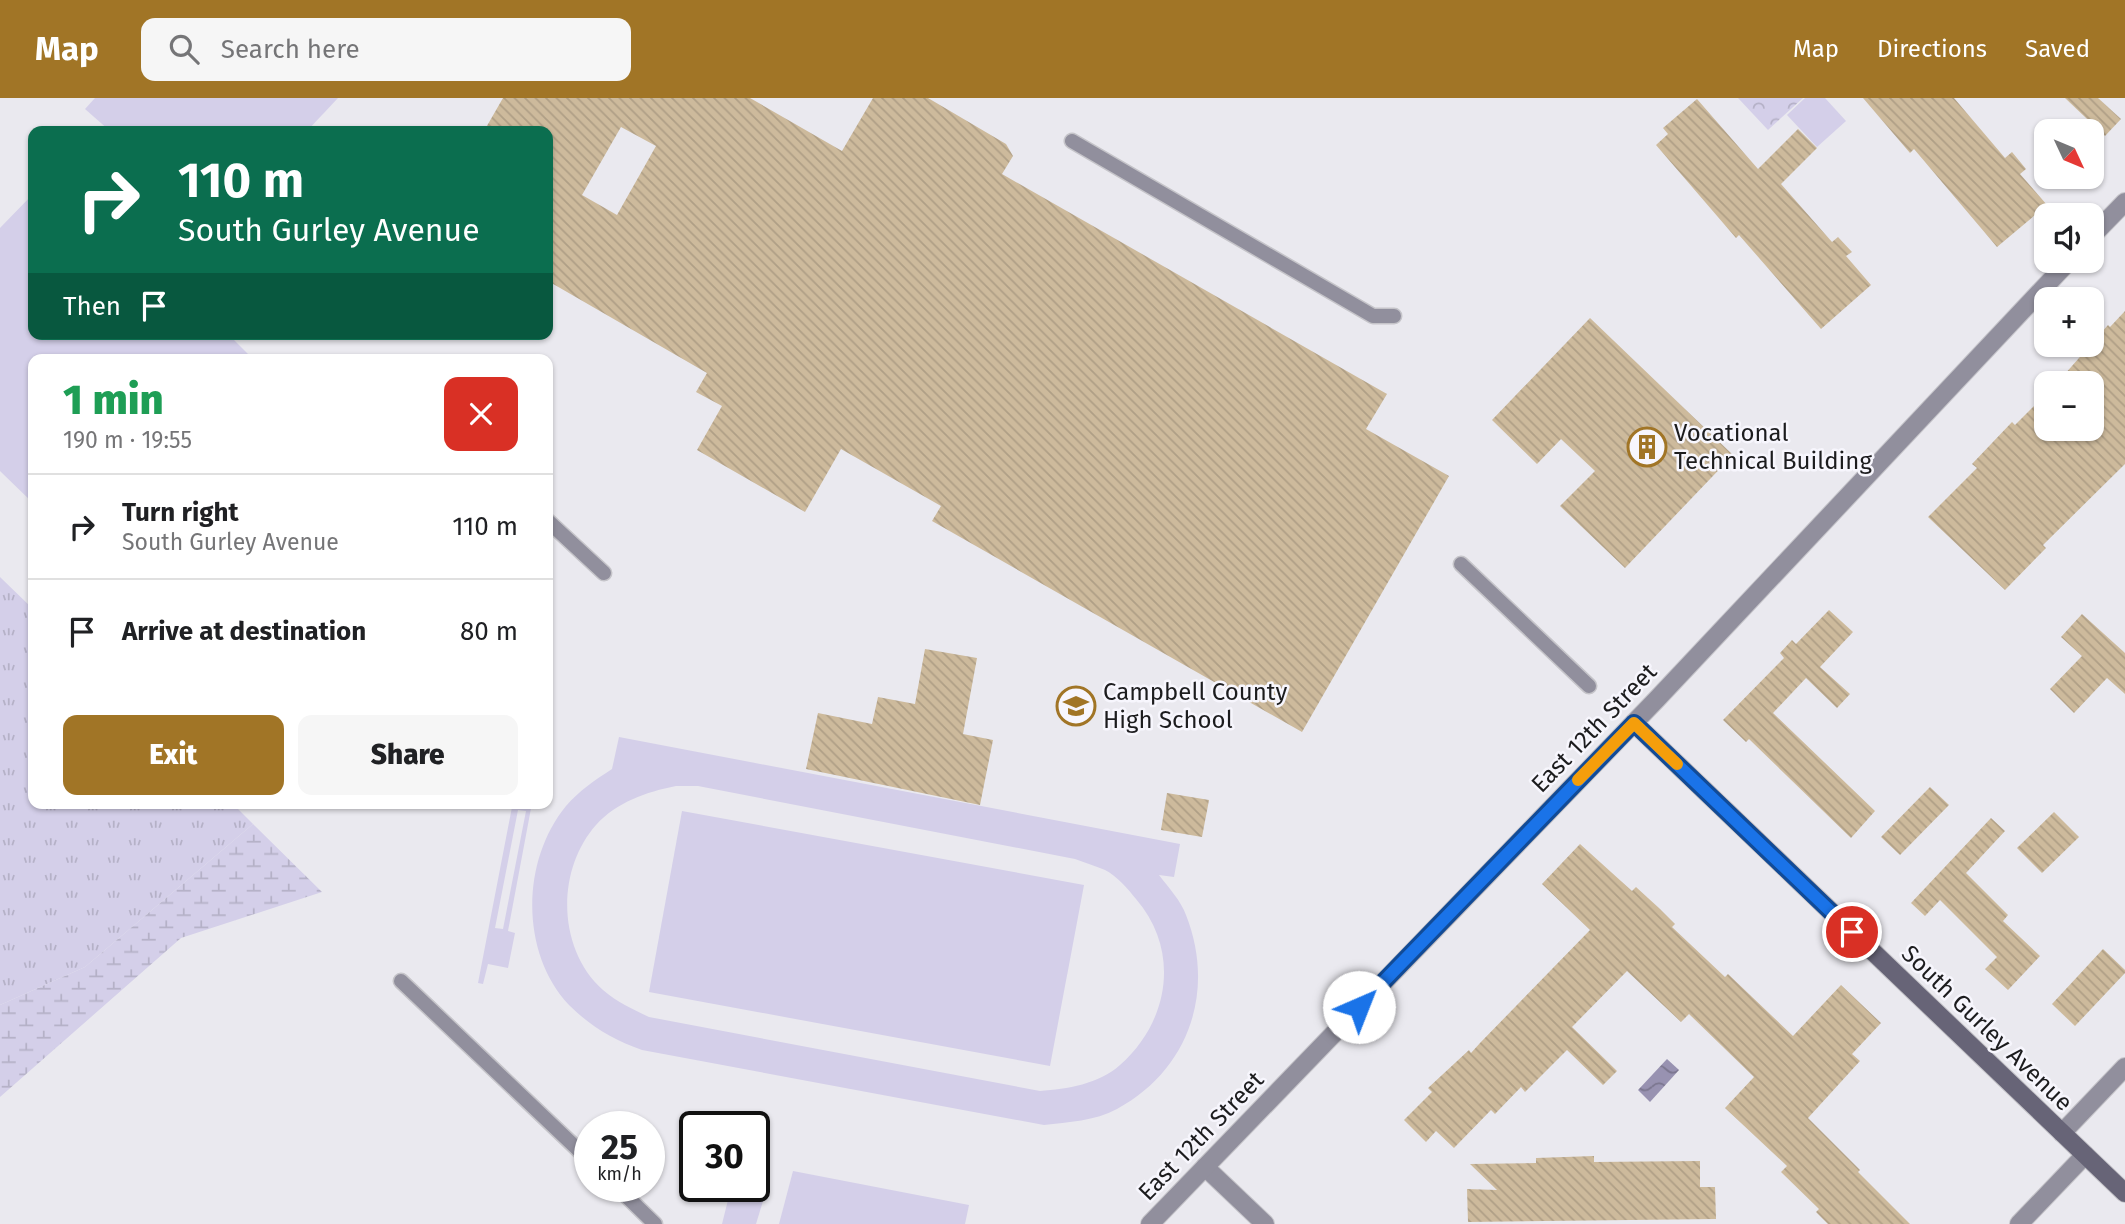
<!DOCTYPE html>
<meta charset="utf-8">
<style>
body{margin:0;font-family:"Fira Sans",sans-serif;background:#f6f6f6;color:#202124;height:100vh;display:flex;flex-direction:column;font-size:26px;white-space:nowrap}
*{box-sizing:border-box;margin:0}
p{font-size:23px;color:#757577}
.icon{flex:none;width:38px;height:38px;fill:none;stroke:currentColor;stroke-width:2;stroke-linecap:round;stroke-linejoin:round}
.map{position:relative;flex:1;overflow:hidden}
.sheet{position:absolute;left:28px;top:256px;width:525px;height:455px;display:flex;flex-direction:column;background:#fff;border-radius:14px;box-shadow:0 2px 5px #0004}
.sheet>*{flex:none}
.guide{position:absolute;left:28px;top:28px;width:525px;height:214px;border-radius:14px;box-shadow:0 2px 5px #0004;background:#0b6e4f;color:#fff;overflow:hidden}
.needle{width:46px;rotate:134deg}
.controls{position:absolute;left:2034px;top:21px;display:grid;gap:14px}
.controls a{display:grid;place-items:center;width:70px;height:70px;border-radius:14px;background:#fff;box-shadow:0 2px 5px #0004;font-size:35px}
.speed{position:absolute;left:574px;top:1013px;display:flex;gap:14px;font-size:35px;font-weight:700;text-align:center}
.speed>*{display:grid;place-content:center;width:91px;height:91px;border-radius:50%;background:#fff;box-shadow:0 2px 5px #0004;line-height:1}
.speed small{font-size:18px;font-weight:400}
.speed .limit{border:4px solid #111;border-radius:10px;background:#fff;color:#111}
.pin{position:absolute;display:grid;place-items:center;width:60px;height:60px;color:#fff;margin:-30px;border:4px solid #fff;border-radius:50%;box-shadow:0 2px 7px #0007}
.me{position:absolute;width:77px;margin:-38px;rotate:44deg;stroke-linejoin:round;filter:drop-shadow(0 0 5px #0008)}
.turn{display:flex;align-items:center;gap:24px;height:147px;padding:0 35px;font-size:32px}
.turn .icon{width:91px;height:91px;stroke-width:2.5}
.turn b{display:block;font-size:49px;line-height:60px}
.then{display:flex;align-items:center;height:66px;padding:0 35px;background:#0003;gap:14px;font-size:26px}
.round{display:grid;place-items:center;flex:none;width:74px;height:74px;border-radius:14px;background:#f6f6f6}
.summary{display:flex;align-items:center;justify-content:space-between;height:119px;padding:0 35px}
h1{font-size:42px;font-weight:800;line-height:52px;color:#1e9e55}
.cta{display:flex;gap:14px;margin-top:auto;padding:14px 35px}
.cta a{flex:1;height:80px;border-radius:14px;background:#a17526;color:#fff;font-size:28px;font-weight:800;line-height:80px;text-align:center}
.cta a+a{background:#f6f6f6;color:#202124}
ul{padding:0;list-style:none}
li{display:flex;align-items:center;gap:21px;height:105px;padding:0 35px;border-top:2px solid #e0e0e0}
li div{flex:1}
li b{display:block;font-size:26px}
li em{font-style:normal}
header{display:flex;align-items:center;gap:42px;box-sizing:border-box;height:98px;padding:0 35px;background:#a17526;color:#fff}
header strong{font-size:33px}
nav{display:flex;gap:38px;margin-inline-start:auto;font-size:24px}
.search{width:490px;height:63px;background:#f6f6f6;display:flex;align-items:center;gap:18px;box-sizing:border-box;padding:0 24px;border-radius:14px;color:#757577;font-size:26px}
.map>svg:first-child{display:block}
.grass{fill:url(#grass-tufts)}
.wetland{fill:url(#wetland-marsh)}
.park{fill:url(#park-crowns)}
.pitch{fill:#d4cfe9;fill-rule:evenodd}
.water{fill:url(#water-waves)}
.building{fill:url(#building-back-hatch);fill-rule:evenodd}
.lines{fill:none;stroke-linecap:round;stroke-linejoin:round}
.lane-casing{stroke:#c5c4c9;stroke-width:17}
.street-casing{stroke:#c5c4c9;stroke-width:20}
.secondary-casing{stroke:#c5c4c9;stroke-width:20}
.lane{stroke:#918f9d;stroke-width:14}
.street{stroke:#918f9d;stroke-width:18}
.secondary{stroke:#676477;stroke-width:18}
.route-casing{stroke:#114b97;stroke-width:18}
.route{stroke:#1a73e8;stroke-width:12}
.slow{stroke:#f59e0b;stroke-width:12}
.labels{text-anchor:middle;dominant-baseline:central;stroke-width:5;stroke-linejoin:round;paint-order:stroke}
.poi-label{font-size:24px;fill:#1c1c1e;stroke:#f7f6fd;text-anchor:start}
.street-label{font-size:24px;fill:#1c1c1e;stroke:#f7f6fd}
</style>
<header>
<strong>Map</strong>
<div class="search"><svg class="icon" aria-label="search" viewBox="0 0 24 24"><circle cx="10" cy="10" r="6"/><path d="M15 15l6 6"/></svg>Search here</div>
<nav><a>Map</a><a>Directions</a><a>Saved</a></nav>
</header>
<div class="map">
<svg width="2125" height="1126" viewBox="0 0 2125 1126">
<defs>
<pattern id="grass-tufts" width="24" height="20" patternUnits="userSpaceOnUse" patternTransform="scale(1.75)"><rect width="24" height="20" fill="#d4cfe9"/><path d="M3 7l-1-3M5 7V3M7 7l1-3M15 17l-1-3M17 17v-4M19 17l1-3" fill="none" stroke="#b5b1c7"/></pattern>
<pattern id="wetland-marsh" width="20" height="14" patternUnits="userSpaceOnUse" patternTransform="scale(1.75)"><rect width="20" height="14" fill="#d4cfe9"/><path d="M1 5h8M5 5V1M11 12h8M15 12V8" fill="none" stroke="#b5b1c7"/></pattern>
<pattern id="park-crowns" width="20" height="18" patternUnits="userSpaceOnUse" patternTransform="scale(1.75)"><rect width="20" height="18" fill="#d4cfe9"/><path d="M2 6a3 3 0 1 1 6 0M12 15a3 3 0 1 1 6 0" fill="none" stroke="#b5b1c7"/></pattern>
<pattern id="water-waves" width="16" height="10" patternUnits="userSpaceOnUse" patternTransform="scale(1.75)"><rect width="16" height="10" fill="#9892b1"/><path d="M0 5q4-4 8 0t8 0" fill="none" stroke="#7b768f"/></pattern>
<pattern id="building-back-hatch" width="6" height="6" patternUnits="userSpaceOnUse" patternTransform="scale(1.75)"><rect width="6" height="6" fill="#cdba9c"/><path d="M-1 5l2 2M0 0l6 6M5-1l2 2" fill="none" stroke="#af9f86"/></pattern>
</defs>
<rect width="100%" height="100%" fill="#eae9ef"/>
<polygon class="grass" points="0,479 33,511 33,705 232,705 253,726 85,869 0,907"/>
<polygon class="wetland" points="253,726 322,794 181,840 0,999 0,907 85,869"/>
<polygon class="park" points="1738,0 1803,0 1768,32"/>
<g class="pitch">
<polygon points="95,0 338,0 307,33 110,33 85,11"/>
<polygon points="1805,0 1825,0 1846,23 1817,49 1787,17"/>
<polygon points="33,96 33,236 228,236 253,261 33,261 33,405 0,373 0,130"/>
<path d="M619 639 1180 746 1174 779 1159 777C1169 790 1181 803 1186 817 1216 893 1189 972 1117 1011 1095 1023 1068 1024 1044 1027L642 952C614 942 591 929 569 907 520 855 521 763 566 708 579 693 595 682 612 671ZM676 688H698L1075 761C1085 765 1096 768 1105 772 1117 778 1128 791 1136 801 1181 853 1169 924 1120 967 1099 986 1067 991 1040 993L649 919C632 911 617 904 603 892 557 851 556 772 596 727 617 704 646 694 676 688Z"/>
<path d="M506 705H532L508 833 515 835 508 870 488 866 483 886 478 885 512 709 505 707ZM518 712 526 713 503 831 495 830Z"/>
<polygon points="682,713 1084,787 1050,968 649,894"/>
<polygon points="793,1073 969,1107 965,1126 779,1126"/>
<polygon points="738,1096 763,1103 756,1126 722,1126 728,1102"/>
</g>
<polygon class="water" points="1667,961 1679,972 1650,1004 1638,992"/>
<g class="building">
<path d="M503 0H750L842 53 873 0H928L1006 46 1013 58 1002 76 1387 296 1366 331 1449 378 1302 634 932 423 941 408 841 351 805 414 697 352 722 308 696 294 707 275 548 183V33H484ZM621 29 656 48 617 117 582 97Z"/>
<polygon points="1863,0 1954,0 2005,60 2012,54 2026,71 2020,76 2047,107 1997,149 1914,51 1910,55"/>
<polygon points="2065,0 2098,0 2121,21 2105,38"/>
<polygon points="1697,1 1758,71 1798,31 1817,50 1781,86 1832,144 1838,139 1852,154 1846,158 1871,187 1821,231 1739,137 1736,140 1656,47 1668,36 1663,30"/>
<polygon points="2125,213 2125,366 2043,447 2046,450 2005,492 1928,419 1977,370 1972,366 2012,324 2015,327 2046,296 2046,331 2091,331 2091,285 2057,285 2108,227 2110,229"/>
<polygon points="1590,220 1733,357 1625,470 1560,408 1595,373 1561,341 1537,366 1492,322"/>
<polygon points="1829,512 1853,534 1820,569 1850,596 1837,610 1806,580 1773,615 1875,713 1851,740 1749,641 1746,644 1723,622 1784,560 1780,555 1792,542 1796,546"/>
<polygon points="2082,516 2125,555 2125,596 2107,580 2074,615 2050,591 2082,558 2061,539"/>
<polygon points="925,551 977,560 963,636 993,642 980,707 806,671 818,615 872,626 878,599 915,606"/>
<polygon points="1930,689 1949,707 1900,757 1881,739"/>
<polygon points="1167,695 1209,702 1202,739 1161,732"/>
<polygon points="2054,714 2079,739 2042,775 2017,750"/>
<polygon points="1991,720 2005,733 1966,775 2008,817 2003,823 2040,858 2008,892 1985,871 1997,859 1940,802 1925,818 1911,805"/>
<polygon points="1580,746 1632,793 1636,789 1660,811 1675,826 1672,829 1725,879 1728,876 1793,938 1841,887 1881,925 1852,956 1860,963 1808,1020 1860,1072 1858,1074 1910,1126 1828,1126 1816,1114 1819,1111 1781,1074 1787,1068 1725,1010 1754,979 1689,916 1681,924 1627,873 1572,929 1617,973 1603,987 1567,952 1525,994 1521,989 1495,1016 1491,1012 1454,1050 1436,1033 1426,1044 1404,1022 1432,994 1428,990 1469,952 1471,955 1480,945 1590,832 1542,786"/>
<polygon points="2103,851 2125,872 2125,875 2075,928 2052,906"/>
<polygon points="1594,1058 1594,1064 1700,1063 1700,1089 1715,1089 1716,1121 1468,1124 1467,1091 1497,1092 1470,1066 1536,1065 1536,1060"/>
</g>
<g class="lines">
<defs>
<g id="lane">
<polyline points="1072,43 1373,218 1394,218"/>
<polyline points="548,423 604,475"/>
<polyline points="1461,466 1589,588"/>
<polyline points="401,883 590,1063"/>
<polyline points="616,1088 655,1126"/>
</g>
<g id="street">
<polyline points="2091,139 2125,104"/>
<polyline points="2062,1035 2125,969"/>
<polyline points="1205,1069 1265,1126"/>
<polyline points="1150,1126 1657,601 2069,163"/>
<polyline points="2019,1126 2085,1057"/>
</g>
<polyline id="secondary" points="1634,625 2125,1095"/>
</defs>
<use href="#lane" class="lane-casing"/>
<use href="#street" class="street-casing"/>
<use href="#secondary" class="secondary-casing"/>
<use href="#lane" class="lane"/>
<use href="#street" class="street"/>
<use href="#secondary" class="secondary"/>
</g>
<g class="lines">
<defs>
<polyline id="route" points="1359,909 1634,625 1852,834"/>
</defs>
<use href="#route" class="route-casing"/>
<use href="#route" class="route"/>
<polyline class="slow" points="1578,682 1634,625 1677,666"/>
</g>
<defs>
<symbol id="building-ring" viewBox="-11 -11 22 22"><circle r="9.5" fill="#f7f6fd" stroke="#a17526" stroke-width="1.5"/><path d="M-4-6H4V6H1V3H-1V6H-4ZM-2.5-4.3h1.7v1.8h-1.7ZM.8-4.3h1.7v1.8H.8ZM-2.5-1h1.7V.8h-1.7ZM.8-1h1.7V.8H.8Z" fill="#a17526"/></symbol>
<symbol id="school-ring" viewBox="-11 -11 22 22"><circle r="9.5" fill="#f7f6fd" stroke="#a17526" stroke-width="1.5"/><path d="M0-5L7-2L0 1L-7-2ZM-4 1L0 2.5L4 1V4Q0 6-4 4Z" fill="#a17526"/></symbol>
</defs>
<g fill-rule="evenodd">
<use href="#building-ring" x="1625" y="327" width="44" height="44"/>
<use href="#school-ring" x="1054" y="586" width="44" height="44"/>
</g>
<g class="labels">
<g class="poi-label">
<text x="1674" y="335">Vocational<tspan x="1674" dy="28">Technical Building</tspan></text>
<text x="1103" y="594">Campbell County<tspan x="1103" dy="28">High School</tspan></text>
</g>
<g class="street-label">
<text transform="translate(1594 630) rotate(-46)">East 12th Street</text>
<text transform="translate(1987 930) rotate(44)">South Gurley Avenue</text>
<text transform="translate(1201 1038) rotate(-46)">East 12th Street</text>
</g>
</g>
</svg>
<div class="controls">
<a><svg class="needle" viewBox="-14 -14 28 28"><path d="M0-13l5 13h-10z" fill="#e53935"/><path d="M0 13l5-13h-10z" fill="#757577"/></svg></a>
<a><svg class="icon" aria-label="sound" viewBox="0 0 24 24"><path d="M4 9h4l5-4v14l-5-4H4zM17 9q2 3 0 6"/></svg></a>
<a>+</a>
<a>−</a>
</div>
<div class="speed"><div>25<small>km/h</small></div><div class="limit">30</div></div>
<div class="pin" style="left:1852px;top:834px;background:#d93025"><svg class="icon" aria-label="arrive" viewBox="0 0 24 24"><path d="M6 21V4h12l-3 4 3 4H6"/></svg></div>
<svg class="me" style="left:1359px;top:909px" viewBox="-20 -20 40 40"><circle r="19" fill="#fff"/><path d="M0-13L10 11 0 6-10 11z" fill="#1a73e8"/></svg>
<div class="guide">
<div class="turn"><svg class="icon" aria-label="right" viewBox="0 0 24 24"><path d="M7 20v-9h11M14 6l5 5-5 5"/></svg><div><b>110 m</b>South Gurley Avenue</div></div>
<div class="then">Then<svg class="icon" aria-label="arrive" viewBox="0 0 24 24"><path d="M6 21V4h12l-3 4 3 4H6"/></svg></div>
</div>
<section class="sheet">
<div class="summary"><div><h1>1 min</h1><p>190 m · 19:55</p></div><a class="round" style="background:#d93025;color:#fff"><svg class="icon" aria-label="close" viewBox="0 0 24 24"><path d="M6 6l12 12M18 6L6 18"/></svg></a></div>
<ul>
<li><svg class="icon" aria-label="right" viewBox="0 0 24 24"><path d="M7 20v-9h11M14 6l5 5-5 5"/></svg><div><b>Turn right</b><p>South Gurley Avenue</p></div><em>110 m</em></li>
<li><svg class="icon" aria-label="arrive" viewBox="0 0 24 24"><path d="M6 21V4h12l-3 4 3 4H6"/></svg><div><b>Arrive at destination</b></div><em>80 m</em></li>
</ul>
<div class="cta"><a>Exit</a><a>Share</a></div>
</section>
</div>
